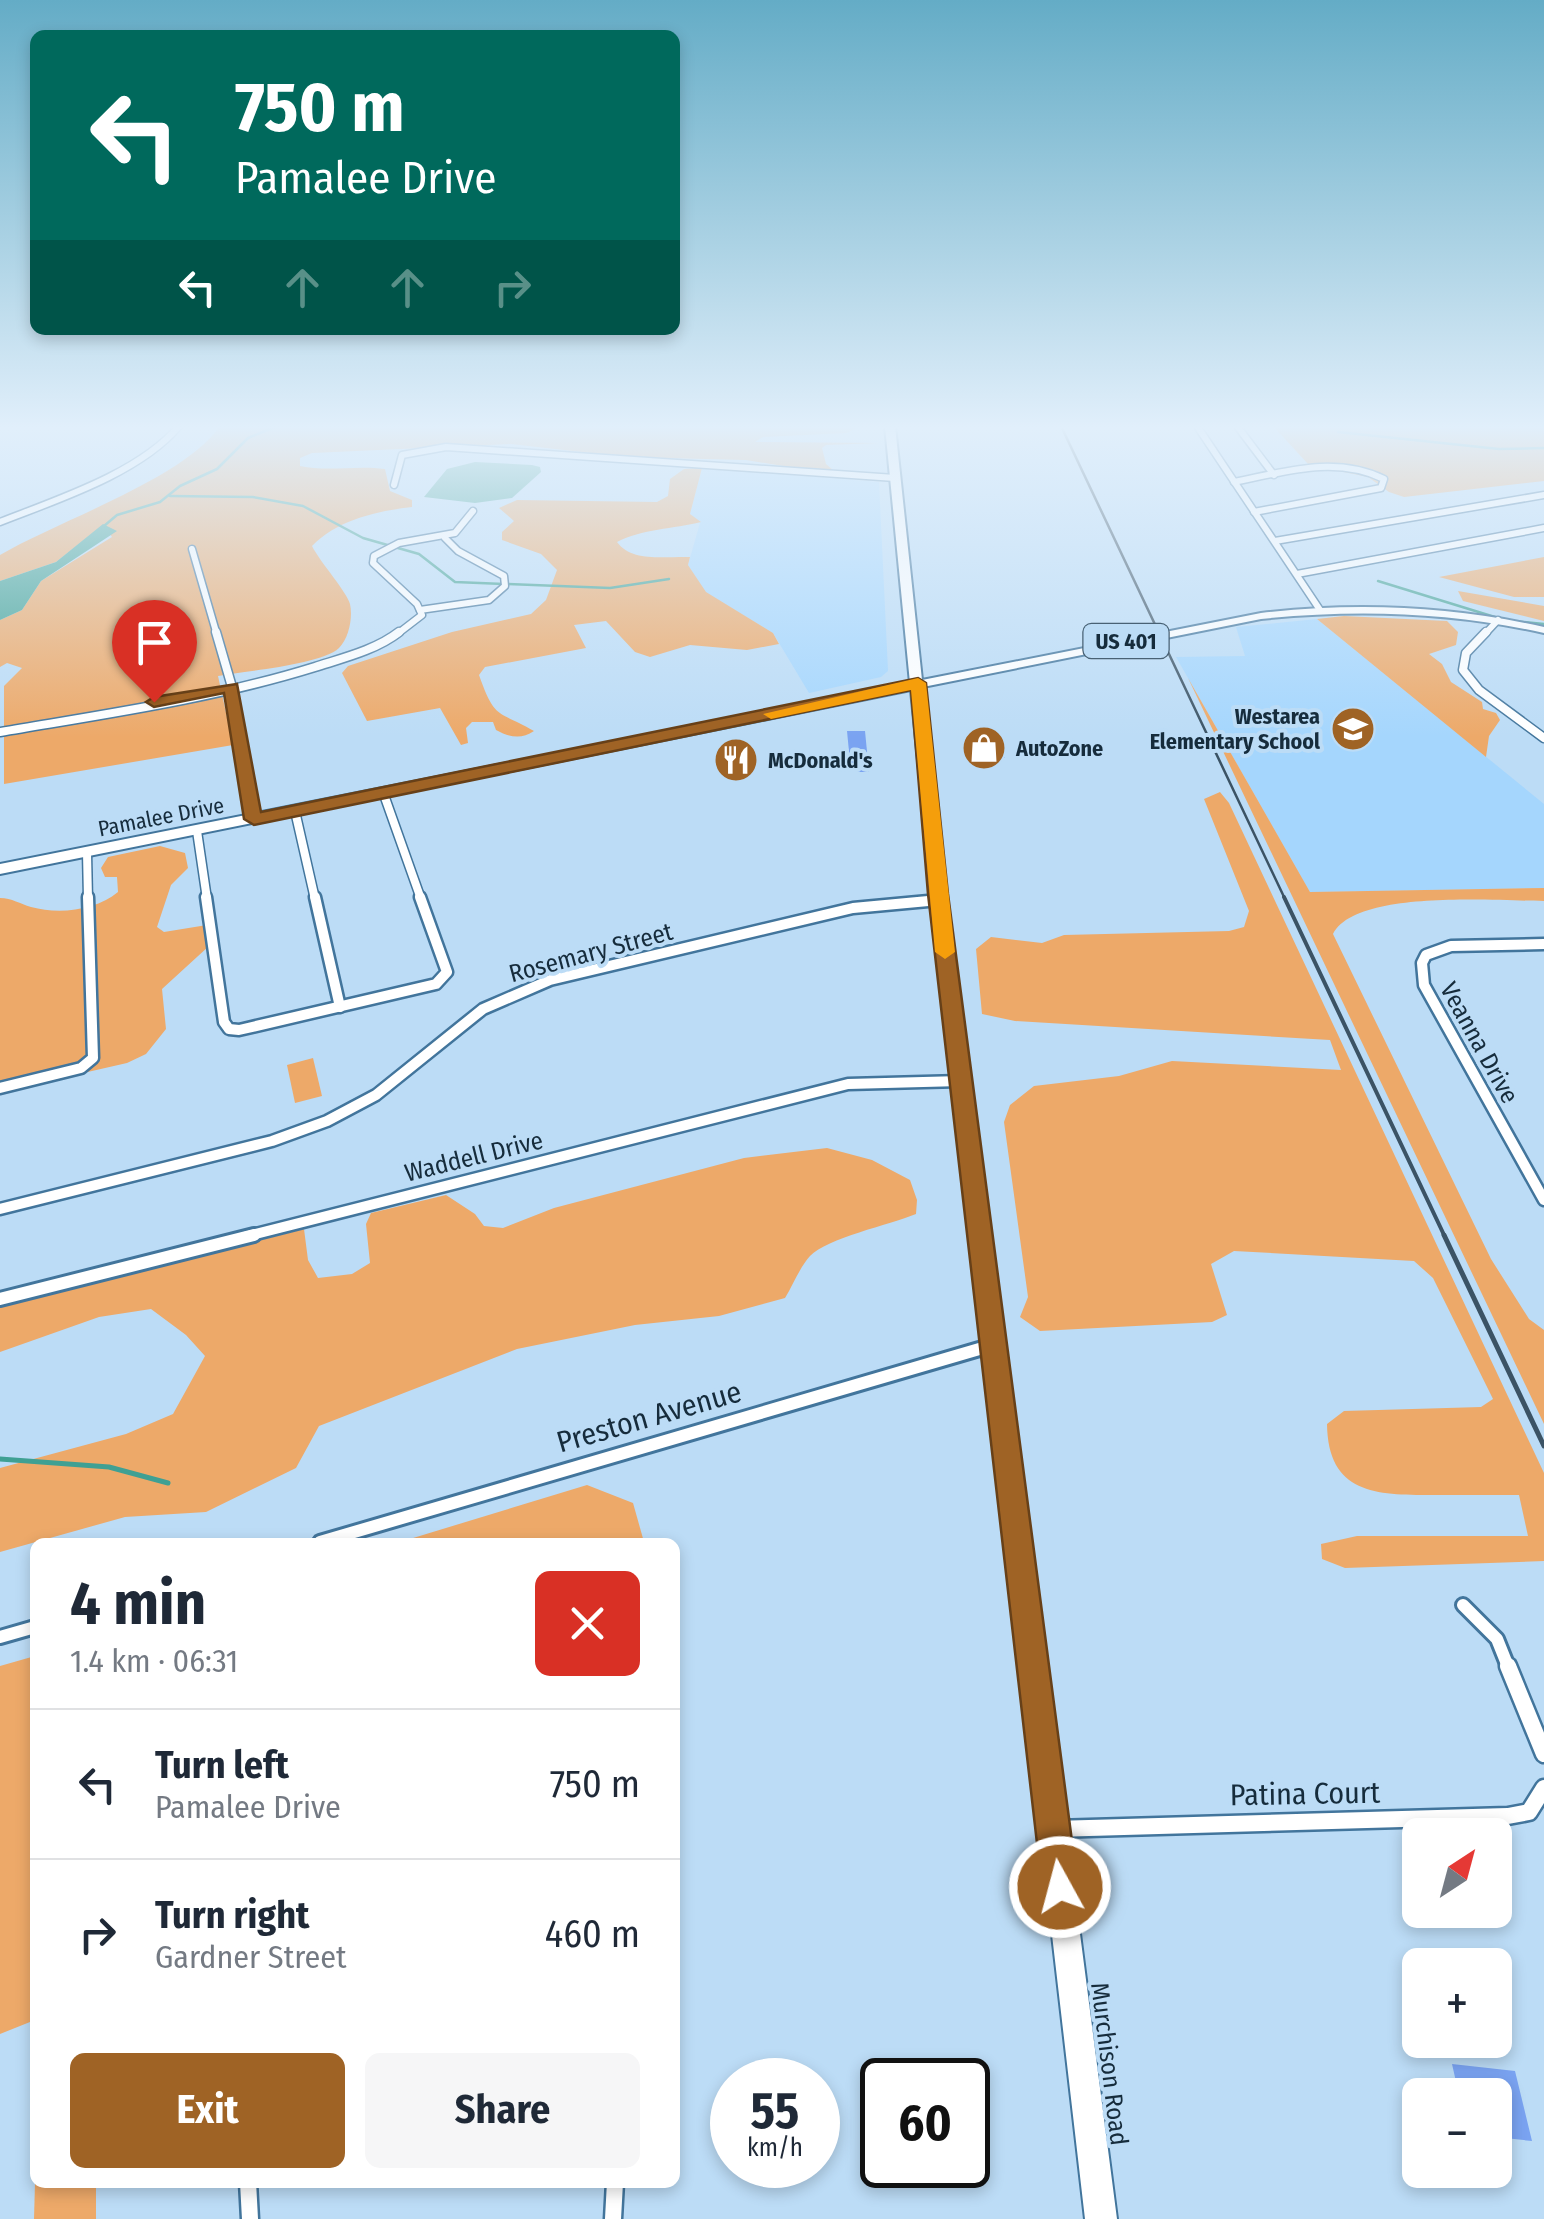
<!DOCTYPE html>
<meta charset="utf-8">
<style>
body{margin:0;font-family:"Fira Sans Condensed",sans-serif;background:#f6f6f7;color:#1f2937;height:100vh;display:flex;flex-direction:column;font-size:38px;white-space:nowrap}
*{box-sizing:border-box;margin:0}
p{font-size:32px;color:#747a83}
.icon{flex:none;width:55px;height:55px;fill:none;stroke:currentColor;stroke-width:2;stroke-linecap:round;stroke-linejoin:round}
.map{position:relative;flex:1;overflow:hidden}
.sheet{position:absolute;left:30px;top:1538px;width:650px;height:650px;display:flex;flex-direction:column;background:#fff;border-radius:15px;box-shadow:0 5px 15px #0003}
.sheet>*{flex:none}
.guide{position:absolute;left:30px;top:30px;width:650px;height:305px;border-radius:15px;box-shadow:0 5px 15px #0003;background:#00695c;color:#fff;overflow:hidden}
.needle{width:65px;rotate:36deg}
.buttons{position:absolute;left:1402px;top:1818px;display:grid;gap:20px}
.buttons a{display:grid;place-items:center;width:110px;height:110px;border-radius:15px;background:#fff;box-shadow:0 5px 15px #0003;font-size:50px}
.speed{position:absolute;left:710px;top:2058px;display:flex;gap:20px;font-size:50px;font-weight:700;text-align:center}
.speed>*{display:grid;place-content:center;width:130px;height:130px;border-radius:50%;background:#fff;box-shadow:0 5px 15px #0003;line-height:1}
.speed small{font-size:25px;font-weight:400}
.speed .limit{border:5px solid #111;border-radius:15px;background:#fff;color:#111}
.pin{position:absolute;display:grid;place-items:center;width:85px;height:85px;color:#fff;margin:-102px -42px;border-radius:50% 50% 50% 0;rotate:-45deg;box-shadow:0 0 10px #0007}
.pin .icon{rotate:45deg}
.me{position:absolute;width:110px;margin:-55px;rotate:353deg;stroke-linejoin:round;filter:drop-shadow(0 0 8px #0008)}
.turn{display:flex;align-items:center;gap:35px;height:210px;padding:0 40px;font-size:45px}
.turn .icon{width:130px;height:130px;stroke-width:2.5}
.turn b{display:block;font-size:70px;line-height:85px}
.lanes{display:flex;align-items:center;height:95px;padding:0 40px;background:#0003;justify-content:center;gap:50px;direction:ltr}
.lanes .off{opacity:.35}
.round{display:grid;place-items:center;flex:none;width:105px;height:105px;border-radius:15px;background:#f6f6f7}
.head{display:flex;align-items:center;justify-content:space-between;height:170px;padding:0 40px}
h1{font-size:60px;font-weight:700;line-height:75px}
.primary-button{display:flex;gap:20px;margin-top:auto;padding:20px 40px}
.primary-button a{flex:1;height:115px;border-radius:15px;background:#9f6325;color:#fff;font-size:40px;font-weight:700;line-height:115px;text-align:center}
.primary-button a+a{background:#f6f6f7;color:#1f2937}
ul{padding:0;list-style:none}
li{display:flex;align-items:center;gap:30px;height:150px;padding:0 40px;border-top:2px solid #e0e1e3}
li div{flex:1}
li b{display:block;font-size:38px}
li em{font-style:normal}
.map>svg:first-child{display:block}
.built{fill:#a5d6fd}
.green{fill:#eda969}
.water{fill:#3fa093}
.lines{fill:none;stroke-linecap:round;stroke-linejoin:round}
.stream-far1{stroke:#3fa093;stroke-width:2.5}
.stream{stroke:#3fa093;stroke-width:5}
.building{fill:#7aa3f1}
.street-far4-casing{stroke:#42759c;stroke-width:9}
.street-far3-casing{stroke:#42759c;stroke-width:11}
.street-far2-casing{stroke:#42759c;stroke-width:15}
.street-far1-casing{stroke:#42759c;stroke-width:18}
.street-casing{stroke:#42759c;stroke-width:21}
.primary-casing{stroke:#42759c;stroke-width:4}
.street-far4{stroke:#fff;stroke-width:6}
.street-far3{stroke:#fff;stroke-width:8}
.street-far2{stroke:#fff;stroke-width:10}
.street-far1{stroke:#fff;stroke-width:12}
.street{stroke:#fff;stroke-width:16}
.primary{fill:#fff;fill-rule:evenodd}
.rail-far2{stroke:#3b5365;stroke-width:2.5}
.rail-far1{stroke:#3b5365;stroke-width:4}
.rail{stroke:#3b5365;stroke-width:5}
.route{fill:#9f6325;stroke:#674018;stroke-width:2.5}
.slow{fill:#f59e0b}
.labels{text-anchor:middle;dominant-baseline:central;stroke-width:8;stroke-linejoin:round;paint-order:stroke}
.shield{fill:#bcdcf6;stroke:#486174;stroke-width:2.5}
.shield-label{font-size:22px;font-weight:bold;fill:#162c3c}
.far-poi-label{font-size:22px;font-weight:bold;fill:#162c3c;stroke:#bcdcf6;text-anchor:start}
.far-street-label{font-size:22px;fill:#162c3c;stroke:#bcdcf6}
.street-label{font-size:25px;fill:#162c3c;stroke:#bcdcf6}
.near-street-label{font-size:30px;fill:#162c3c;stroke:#bcdcf6}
</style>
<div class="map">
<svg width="1544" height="2219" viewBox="0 0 1544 2219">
<rect width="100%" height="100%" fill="#bcdcf6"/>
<g class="built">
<polygon points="702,468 879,482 888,671 881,677 809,693 773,633 705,592 688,565 700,523 690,514"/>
<polygon points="1317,619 1544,804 1544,888 1310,892 1176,657 1245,656 1236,627"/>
</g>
<g class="green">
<path d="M220 426H860L847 433 763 437 755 442 879 443 826 445 822 448 826 464 834 471 826 473 746 460 626 457 511 444 312 453 300 458V466C328 472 356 465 385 469L390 491 412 500V507C377 511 337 520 312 546 320 562 347 592 350 604 353 617 349 638 339 648 321 665 244 671 218 676L233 745 4 784V686L22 668 7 663 0 667V620L22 610 41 581 112 537 103 525 56 562 0 581V555C58 521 185 478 220 426Z"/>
<polygon points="1273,426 1544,426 1544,481 1404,497 1389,492 1368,477 1309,465"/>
<path d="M702 468 690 514 701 522C674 529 641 529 617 542 632 563 667 556 690 557L688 565 706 592 773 633 779 644 747 650 690 645 650 657 635 652 606 621 574 625 586 648 485 667 479 675C495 720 497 710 534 731 521 740 509 737 496 730L493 722H472L466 728 468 743 461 745 440 708 367 721 342 673 348 666 452 632 531 614 546 600 557 570 541 554 502 540V532L514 521 499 508 517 500 657 502 668 496 670 479 684 469Z"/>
<polygon points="1544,557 1544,597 1514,597 1439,577"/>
<polygon points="1458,591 1544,606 1544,621 1463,601"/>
<polygon points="1344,616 1447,621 1458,632 1456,645 1429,654 1442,664 1451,682 1482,702 1483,709 1496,713 1500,720 1489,736 1486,757 1317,619"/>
<path d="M1188 678 1310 892 1544 888V901C1497 901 1356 889 1333 934L1491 1259 1529 1319 1544 1330V1424Z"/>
<path d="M1220 792 1229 803 1544 1473V1561L1345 1568 1322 1559 1321 1544 1357 1536H1528L1519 1495C1490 1495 1461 1495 1432 1495 1376 1495 1328 1494 1327 1424L1344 1411 1481 1407 1493 1399 1433 1278 1414 1261 1234 1251 1211 1264 1227 1315 1212 1322 1040 1331 1020 1317 1028 1297 1004 1122 1010 1105 1034 1086 1119 1076 1172 1061 1341 1070 1330 1040 1015 1021 982 1014 976 949 991 937 1042 943 1064 935 1229 931 1244 927 1249 911 1204 799Z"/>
<path d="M160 846 185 853 188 868 171 885 157 927 164 932 207 925 209 946 162 989 166 1029 146 1054 127 1063 0 1092V898C12 898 20 904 31 907 60 915 96 910 118 892L117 877H105L101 868 108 857Z"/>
<polygon points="313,1058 322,1096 295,1103 287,1065"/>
<path d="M827 1148 872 1160 910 1180 917 1200 916 1214C889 1225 827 1238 810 1256 800 1267 793 1285 785 1298L719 1316 635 1325 517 1349 319 1426 296 1468 206 1512 125 1517 0 1552V1468L126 1434 173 1414 205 1356 186 1335 151 1309 99 1317 0 1352V1307L304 1229 308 1260 318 1278 352 1274 370 1263 366 1224 371 1213 446 1195 475 1214 484 1226 503 1228 554 1208 744 1158Z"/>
<polygon points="587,1485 633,1503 644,1542 400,1542"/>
<polygon points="35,1656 35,2020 0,2034 0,1666"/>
<polygon points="35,2183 96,2183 96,2219 34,2219"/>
</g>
<g class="water">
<polygon points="475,462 532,465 540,467 541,472 512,498 475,503 424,497 447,469"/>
<polygon points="103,524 117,531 41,581 22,610 0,620 0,581 56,562"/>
</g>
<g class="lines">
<g class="stream-far1">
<polyline points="1338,432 1499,449 1544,448"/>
<polyline points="170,496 253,497 303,506 363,538 419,554 455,582 610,588 669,579"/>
<polyline points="104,526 117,515 160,502 180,486 217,469 248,438 277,426"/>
<polyline points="1378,581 1498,618"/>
<polyline points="1512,621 1544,624"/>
</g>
<polyline class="stream" points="0,1459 109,1467 168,1483"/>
</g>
<g class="building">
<polygon points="847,731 865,731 869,772 851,772"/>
<polygon points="964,737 1002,738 1005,758 1000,758 1000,763 967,762"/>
<polygon points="1452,2064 1515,2071 1532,2141 1495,2137 1495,2095 1459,2095"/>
</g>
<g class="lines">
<defs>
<g id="street-far4">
<polyline points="1197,426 1320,610"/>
<polyline points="1237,426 1274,475"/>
<path d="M1234 482C1284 472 1335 455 1384 479L1381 488 1254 512"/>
<polyline points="394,485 402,455 446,447 895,478"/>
<path d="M0 522C56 500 140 473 179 426"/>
<polyline points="1275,541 1544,495"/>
<polyline points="192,549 217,635"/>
<polyline points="1297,574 1544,528"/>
<polyline points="420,610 489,600 505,586 504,576 458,551 445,538"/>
<polyline points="396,635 422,615 417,604 373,563 374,556 399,543 455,533 473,511"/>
<polyline points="1484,635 1498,620"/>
</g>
<g id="street-far3">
<polyline points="216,632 232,687 254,819"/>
<polyline points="1486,632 1466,653 1463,670 1479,690 1544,738"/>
<path d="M0 732C105 714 212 699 315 667 343 658 376 650 399 632"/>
<polyline points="383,792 421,899"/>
<polyline points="295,811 315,899"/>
<polyline points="197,831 207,899"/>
<polyline points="87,853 88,899"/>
</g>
<g id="street-far2">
<polyline points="206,897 224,1022 229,1029 239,1030 436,984 447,972 420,897"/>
<polyline points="315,897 340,1007"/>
<polyline points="1544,944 1451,946 1426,955 1422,963 1424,985 1544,1200"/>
<polyline points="0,1088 81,1068 93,1058 88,897"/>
<polyline points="0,1209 272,1141 327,1121 376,1095 483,1009 550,980 853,908 939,900"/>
<polyline points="244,1237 848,1084 961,1081"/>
</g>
<g id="street-far1">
<polyline points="0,1299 254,1235"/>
<polyline points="320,1542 993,1345"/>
<polyline points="1463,1605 1497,1639 1509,1669"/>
<polyline points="0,1637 35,1627"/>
</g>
<g id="street">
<polyline points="1508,1666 1544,1754"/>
<polyline points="1054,1829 1508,1816 1529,1812 1544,1788"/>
<polyline points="248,2182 250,2219"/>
<polyline points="613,2219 615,2182"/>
</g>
<path id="primary" d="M885 426H895L922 680 1261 613C1357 602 1450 606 1544 627V633C1450 612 1357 609 1261 619L923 687 946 900 1117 2219H1085L932 900 911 690 0 874V864L910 683Z"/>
</defs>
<use href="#street-far4" class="street-far4-casing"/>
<use href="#street-far3" class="street-far3-casing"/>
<use href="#street-far2" class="street-far2-casing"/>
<use href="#street-far1" class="street-far1-casing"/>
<use href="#street" class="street-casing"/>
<use href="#primary" class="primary-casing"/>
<use href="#street-far4" class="street-far4"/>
<use href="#street-far3" class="street-far3"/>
<use href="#street-far2" class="street-far2"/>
<use href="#street-far1" class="street-far1"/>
<use href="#street" class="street"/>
<use href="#primary" class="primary"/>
<polyline class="rail-far2" points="1061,426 1285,899"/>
<polyline class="rail-far1" points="1284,897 1445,1237"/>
<polyline class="rail" points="1444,1235 1544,1446"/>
</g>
<linearGradient id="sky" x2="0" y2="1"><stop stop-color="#64acc6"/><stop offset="0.58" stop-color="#e1effb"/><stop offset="1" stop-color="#e1effb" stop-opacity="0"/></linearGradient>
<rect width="1544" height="737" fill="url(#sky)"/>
<polygon class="route" points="918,678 926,683 948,894 1078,1887 1072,1899 1060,1905 1048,1899 1042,1887 928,894 911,690 254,825 244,819 224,693 154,707 146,702 154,697 237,684 261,812"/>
<polygon class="slow" points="918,678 926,683 955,952 945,959 935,952 911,690 771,719 763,714"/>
<defs>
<symbol id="school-disc" viewBox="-11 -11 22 22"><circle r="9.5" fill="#9f6325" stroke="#bcdcf6"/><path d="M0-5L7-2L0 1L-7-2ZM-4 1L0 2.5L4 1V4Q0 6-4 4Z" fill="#fff"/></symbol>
<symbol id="shop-disc" viewBox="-11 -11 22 22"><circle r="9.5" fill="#9f6325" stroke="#bcdcf6"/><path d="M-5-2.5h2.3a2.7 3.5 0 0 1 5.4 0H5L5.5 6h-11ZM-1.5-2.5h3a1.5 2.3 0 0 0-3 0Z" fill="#fff"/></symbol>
<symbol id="restaurant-disc" viewBox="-11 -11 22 22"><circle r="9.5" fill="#9f6325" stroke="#bcdcf6"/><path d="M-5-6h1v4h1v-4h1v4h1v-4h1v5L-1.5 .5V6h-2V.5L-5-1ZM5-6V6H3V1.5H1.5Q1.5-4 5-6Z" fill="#fff"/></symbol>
</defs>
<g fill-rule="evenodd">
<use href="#school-disc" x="1328" y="704" width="50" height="50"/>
<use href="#shop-disc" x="959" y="723" width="50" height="50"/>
<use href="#restaurant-disc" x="711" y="735" width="50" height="50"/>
</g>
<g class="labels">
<rect class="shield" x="1083.5" y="624" width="85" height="34" rx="8"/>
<g class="shield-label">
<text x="1126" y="641">US 401</text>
</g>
<g class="far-poi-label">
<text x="1320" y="716" text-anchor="end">Westarea<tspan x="1320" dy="25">Elementary School</tspan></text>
<text x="1016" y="748">AutoZone</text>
<text x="768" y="760">McDonald's</text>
</g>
<g class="far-street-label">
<text transform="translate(161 817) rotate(-11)">Pamalee Drive</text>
</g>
<g class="street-label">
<text transform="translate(591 953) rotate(-15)">Rosemary Street</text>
<text transform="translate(1479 1043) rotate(61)">Veanna Drive</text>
<text transform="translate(474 1157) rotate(-14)">Waddell Drive</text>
<text transform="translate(1109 2064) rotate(83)">Murchison Road</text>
</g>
<g class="near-street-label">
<text transform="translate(649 1417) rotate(-16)">Preston Avenue</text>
<text transform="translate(1305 1794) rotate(-1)">Patina Court</text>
</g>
</g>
</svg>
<div class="buttons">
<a><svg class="needle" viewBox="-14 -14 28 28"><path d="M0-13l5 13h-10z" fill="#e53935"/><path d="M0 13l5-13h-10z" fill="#747a83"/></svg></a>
<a>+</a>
<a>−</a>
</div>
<div class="speed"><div>55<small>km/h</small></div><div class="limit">60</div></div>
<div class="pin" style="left:154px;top:702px;background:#d93025"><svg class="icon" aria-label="arrive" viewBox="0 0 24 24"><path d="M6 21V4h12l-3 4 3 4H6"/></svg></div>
<svg class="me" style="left:1060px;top:1887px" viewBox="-20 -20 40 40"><circle r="17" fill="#9f6325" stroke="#fff" stroke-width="3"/><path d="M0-11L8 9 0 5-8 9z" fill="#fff"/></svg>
<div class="guide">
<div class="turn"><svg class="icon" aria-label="left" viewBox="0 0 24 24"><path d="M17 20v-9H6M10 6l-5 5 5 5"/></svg><div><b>750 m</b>Pamalee Drive</div></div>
<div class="lanes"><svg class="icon" aria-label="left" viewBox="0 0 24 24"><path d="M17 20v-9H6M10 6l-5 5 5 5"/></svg><svg class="icon off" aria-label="ahead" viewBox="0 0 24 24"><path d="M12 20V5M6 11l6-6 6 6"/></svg><svg class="icon off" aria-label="ahead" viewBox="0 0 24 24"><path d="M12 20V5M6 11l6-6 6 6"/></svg><svg class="icon off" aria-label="right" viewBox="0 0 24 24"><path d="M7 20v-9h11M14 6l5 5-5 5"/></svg></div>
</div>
<section class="sheet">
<div class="head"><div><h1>4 min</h1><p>1.4 km · 06:31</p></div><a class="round" style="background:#d93025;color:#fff"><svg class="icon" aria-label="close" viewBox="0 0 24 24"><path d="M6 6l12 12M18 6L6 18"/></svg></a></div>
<ul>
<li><svg class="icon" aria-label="left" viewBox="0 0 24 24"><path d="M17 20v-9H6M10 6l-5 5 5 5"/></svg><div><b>Turn left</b><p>Pamalee Drive</p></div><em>750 m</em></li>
<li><svg class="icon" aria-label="right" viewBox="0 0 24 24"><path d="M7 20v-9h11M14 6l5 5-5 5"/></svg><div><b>Turn right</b><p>Gardner Street</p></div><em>460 m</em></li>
</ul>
<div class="primary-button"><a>Exit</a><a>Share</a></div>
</section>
</div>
